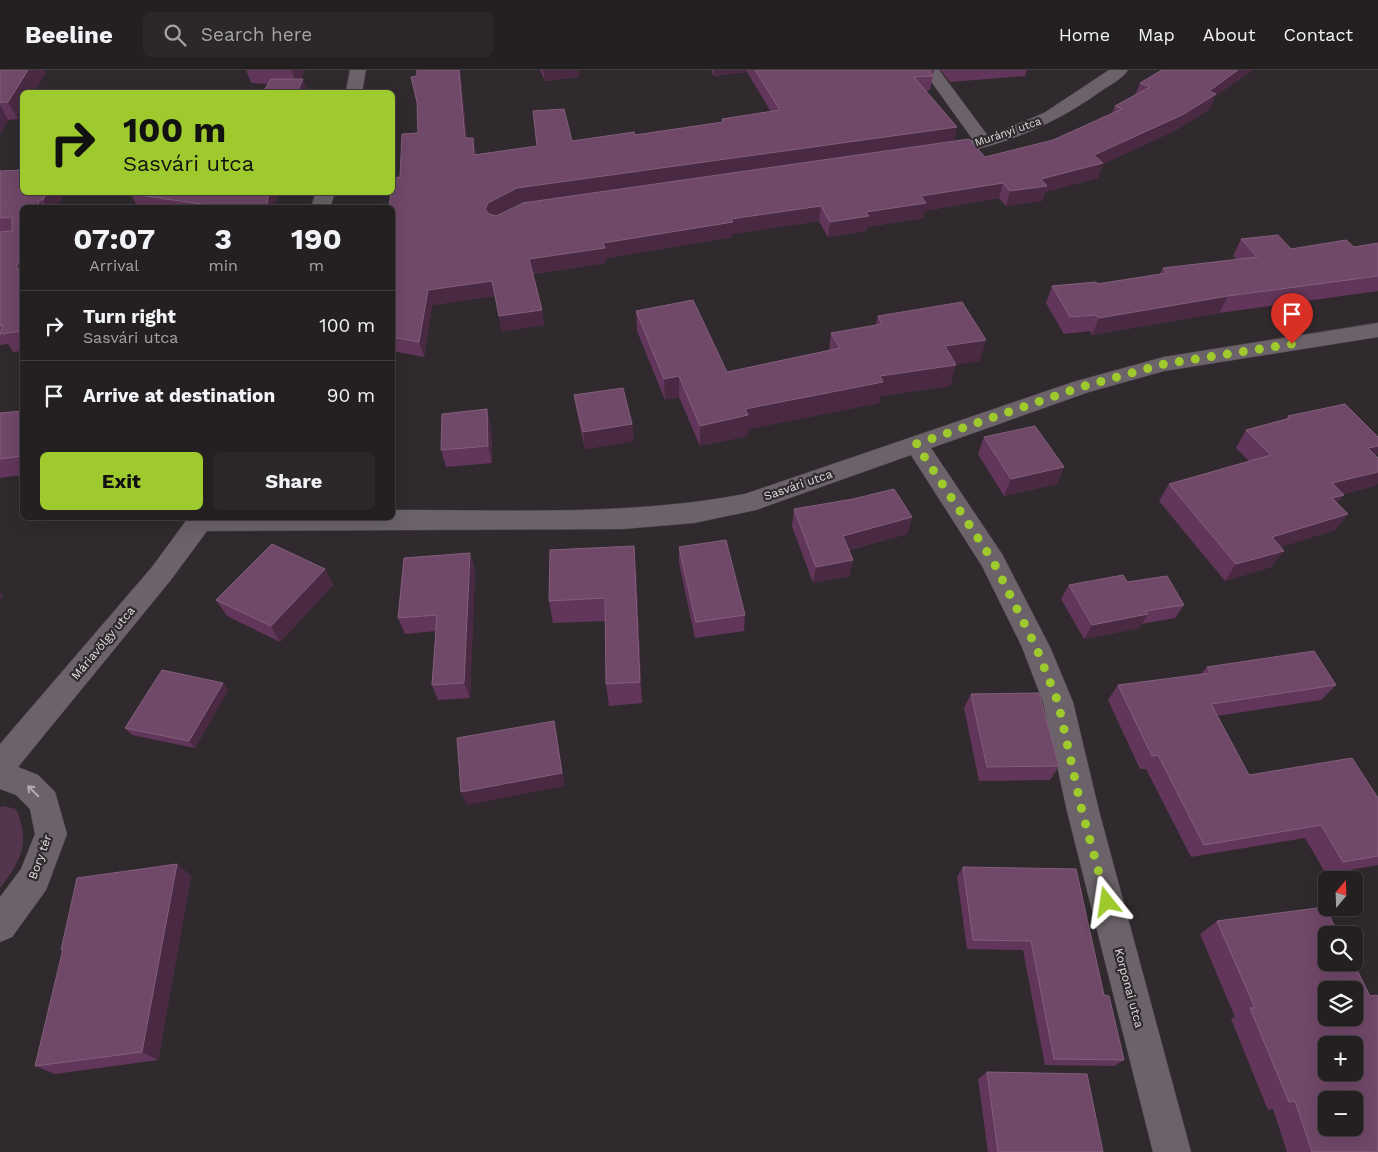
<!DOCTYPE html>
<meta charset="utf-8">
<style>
body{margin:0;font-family:"Work Sans",sans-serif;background:#2c282a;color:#f1f3f6;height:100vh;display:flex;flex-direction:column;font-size:19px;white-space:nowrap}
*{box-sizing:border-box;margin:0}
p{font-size:16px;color:#a3a3a5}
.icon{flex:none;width:28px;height:28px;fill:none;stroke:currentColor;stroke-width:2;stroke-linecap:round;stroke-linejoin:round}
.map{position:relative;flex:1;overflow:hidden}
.drawer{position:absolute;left:20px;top:135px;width:375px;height:315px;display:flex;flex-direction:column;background:#242022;border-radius:8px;box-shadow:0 5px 20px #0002,0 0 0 1px #413e40}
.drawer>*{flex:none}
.hud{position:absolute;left:20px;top:20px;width:375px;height:105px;border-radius:8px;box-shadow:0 5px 20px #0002,0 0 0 1px #413e40;background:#9eca2e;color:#111;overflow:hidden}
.needle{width:32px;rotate:19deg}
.tools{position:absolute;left:1318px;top:801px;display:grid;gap:10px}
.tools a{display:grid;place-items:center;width:45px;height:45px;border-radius:8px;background:#242022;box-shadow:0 5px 20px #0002,0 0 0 1px #413e40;font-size:25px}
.pin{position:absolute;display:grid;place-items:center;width:42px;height:42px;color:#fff;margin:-51px -21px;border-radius:50% 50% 50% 0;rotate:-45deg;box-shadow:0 0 5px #0007}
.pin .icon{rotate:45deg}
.me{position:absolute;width:55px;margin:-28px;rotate:345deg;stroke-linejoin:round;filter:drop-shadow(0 0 4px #0008)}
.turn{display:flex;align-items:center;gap:18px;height:105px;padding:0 20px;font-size:22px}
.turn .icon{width:65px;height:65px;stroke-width:2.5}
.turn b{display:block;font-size:35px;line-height:42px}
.eta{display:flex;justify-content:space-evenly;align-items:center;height:85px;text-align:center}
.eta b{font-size:30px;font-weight:700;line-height:35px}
.primary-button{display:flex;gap:10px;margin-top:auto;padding:10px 20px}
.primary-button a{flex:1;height:58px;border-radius:8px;background:#9eca2e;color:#111;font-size:20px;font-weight:700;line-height:58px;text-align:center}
.primary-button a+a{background:#2c282a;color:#f1f3f6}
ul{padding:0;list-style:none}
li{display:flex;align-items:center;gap:15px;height:70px;padding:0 20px;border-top:1px solid #413e40}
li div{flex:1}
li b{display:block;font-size:19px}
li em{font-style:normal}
header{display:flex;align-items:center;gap:30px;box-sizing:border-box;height:70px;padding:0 25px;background:#242022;border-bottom:1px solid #413e40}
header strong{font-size:24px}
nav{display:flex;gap:28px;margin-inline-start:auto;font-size:18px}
.search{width:350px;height:45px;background:#2c282a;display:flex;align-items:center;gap:12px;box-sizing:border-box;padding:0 18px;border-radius:8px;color:#a3a3a5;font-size:19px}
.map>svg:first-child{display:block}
.green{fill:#53364d}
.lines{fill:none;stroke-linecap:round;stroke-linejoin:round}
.minor-casing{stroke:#4c474b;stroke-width:1}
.minor{fill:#6b6369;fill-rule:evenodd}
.wall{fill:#62365a;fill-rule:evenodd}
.shaded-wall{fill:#492a42}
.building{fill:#704868;stroke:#825f7b;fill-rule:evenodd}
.oneway{stroke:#b1acb0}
.route{stroke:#9eca2e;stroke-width:9;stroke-dasharray:0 16.2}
.labels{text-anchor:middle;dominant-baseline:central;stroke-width:4.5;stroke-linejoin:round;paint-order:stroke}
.far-street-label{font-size:11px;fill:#e0dcdf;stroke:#302a2e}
.street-label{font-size:12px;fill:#e0dcdf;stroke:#302a2e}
</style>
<header>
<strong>Beeline</strong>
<div class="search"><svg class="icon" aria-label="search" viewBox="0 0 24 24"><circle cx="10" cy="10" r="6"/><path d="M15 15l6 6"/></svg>Search here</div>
<nav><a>Home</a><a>Map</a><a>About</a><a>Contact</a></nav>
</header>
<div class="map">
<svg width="1378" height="1082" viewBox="0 0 1378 1082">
<rect width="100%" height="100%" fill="#302a2e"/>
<path class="green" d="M3 736 16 739C31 773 21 790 0 818V737Z"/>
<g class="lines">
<defs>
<g id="minor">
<polygon points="350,0 366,0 362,22 346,22"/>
<path d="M923 0H939L988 66 1044 43 1109 0H1128C1122 9 1110 15 1101 21 1051 57 998 78 937 87L931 86 928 82 931 78 973 70Z"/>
<polygon points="316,122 335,122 330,138 311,138"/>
<path d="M1378 253V267L1164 301 1089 322 931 378 1002 484 1050 577 1073 632 1099 741 1191 1082H1153L1067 741 1043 632 1022 577 982 496 911 385 756 440 694 453 623 459 207 461 170 511 18 697 38 705 55 722 67 764 46 820 12 867 0 872V827L21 799 35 764 30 739 16 725 0 719V674L152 497 188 448H392V440C510 440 629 446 745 424L1073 312 1164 287Z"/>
</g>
</defs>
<use href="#minor" class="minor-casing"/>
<use href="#minor" class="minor"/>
</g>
<g class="wall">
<polygon points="0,0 44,0 46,3 22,22 22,42 18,49 8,50 0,64"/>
<polygon points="246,0 305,0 300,9 268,14 251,13"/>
<path d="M460 0 467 68 476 82V85L537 76 572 71 635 65 722 52V49L771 42 747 2 714 6 711 0H934L930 20 926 21 954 71 985 87 1053 70 1112 43 1115 36 1135 25 1140 13 1162 0H1253L1215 26 1210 39 1176 60 1103 94 1098 108 1045 122 1042 131 1006 136 999 128 924 141 923 148 867 157 866 161 828 167 819 151 732 164V167L606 188V193L533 204 542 240 544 255 502 261 495 226 432 235 424 287 392 281V138L400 107 418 63ZM541 130 496 146 495 145 520 133Z"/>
<polygon points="540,0 578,0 579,7 545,11"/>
<polygon points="940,0 1027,0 1025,6 950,12"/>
<polygon points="0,101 64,122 58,138 22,138 22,281 13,282 8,274 0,275"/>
<polygon points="278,122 275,138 138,138 131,124"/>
<polygon points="1241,169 1291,179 1354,177 1378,173 1378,221 1219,243 1092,265 1090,261 1064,264 1046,233 1052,216 1097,214 1160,204 1163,198 1236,189 1233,186"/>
<polygon points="636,241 727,302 829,281 831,263 876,255 878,246 980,291 955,294 950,316 880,326 879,333 748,359 747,366 700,376 679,327 665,330 637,261"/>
<polygon points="574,325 632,354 634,371 585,379 577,343"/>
<polygon points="22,341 22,405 0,408 0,343"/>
<polygon points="1288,346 1378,367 1378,383 1376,386 1375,416 1343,424 1344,425 1337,433 1348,444 1335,460 1280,477 1271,497 1225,511 1159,431 1169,414 1249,391 1236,378 1246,360 1286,349"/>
<polygon points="491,356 492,393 446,397 441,380"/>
<polygon points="984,367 1064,397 1057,414 1004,426 978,384"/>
<polygon points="794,439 912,447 907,464 849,480 853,490 849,506 813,513 792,456"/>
<polygon points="679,477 745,545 744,561 695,568 679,493"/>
<polygon points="470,483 475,500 470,628 438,630 432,615 436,561 405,564 398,548"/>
<polygon points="325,499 333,515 280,572 227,546 216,530"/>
<polygon points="636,499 642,633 609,636 606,614 605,551 553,553 549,531"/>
<polygon points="1127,512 1184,535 1175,548 1141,554 1139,558 1084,569 1061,529 1069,515"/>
<polygon points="1207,597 1336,615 1321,630 1217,646 1249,705 1378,728 1378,795 1326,804 1305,768 1191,787 1146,699 1140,699 1108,630 1118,615 1201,604"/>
<polygon points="223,613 228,620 195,678 132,665 125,658"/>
<polygon points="971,624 1059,696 1050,710 979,711 964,638"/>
<polygon points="177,794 191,806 158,990 55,1004 35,996 63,881 61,880"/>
<polygon points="963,797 1104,925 1124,990 1114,996 1045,995 1023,880 967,879 957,807"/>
<polygon points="1217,851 1370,926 1378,1082 1287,1082 1273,1039 1268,1040 1231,949 1235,947 1200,864"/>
<polygon points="987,1002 1103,1082 988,1082 978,1009"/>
</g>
<g class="shaded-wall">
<polygon points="28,0 44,0 46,3 34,22 22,22 22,42 18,49 8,32"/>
<polygon points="292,0 305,0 297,16"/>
<polygon points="459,0 460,0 468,83 465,68"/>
<polygon points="543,0 578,0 579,7 545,11"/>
<polygon points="714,0 747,0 747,2 714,6"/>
<polygon points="1238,0 1253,0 1215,26 1210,39 1176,60 1103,94 1098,108 1045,122 1042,131 1006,136 1010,121 1094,85 1209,21"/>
<polygon points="303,9 308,22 297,22"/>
<polygon points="0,35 8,50 0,64"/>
<polygon points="957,57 954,72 520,133 490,148 485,139 488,133 517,118"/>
<polygon points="473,68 476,82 477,100 474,85"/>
<polygon points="1003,113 999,128 924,141 923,148 867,157 866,161 828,167 830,152 921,126"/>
<polygon points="47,122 64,122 58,138 47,138 43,130"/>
<polygon points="269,122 278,122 275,138 267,138 267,135"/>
<polygon points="39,130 43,138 38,138"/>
<polygon points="821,136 819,151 732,164 732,167 606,188 606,193 531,204 529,189 603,173 731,149"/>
<polygon points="22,182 22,210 16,199"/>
<polygon points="492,211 495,226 432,235 424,287 419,272 428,220"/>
<polygon points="1228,226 1219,243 1092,265 1099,248"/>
<polygon points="542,240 544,255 502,261 499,246"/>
<polygon points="986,270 980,291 940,297 945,276"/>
<polygon points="956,295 950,316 880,326 879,333 748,359 747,366 700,376 700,356 745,339 880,306"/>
<polygon points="679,306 679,327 665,330 664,309"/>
<polygon points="487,339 491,356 492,393 488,376"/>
<polygon points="632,354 634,371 585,379 583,362"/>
<polygon points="1378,376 1378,383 1372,391 1368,378"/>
<polygon points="1064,397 1057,414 1004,426 1011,409"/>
<polygon points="1378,402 1378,413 1375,416 1319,429 1332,413"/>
<polygon points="1344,425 1331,441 1332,428"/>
<polygon points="1348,444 1335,460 1259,484 1272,467"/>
<polygon points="912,447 907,464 839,482 843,466"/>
<polygon points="634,476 636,499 642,633 640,612"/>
<polygon points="1284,481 1271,497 1225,511 1236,494"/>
<polygon points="470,483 475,500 470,628 464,613"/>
<polygon points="853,490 849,506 813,513 816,497"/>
<polygon points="325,499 333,515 280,572 271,556"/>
<polygon points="0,522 3,525 0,530"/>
<polygon points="1148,544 1139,558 1084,569 1092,555"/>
<polygon points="223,613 228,620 195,678 189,671"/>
<polygon points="554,651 557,665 565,716 467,735 461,722"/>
<polygon points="177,794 191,806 158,990 142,982"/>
</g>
<g class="building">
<polygon points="0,0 28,0 8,32 0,32"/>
<polygon points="417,0 459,0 465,68 473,68 474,85 537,76 533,41 564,39 572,71 634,62 635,65 723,52 722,49 780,40 755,0 931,0 929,0 933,6 914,7 957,57 517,118 488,133 485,139 489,144 496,146 523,133 969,69 985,87 1053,70 1122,39 1115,36 1150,17 1140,13 1162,0 1238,0 1209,21 1216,24 1182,45 1094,85 1103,93 1041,109 1047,116 1010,121 1003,113 921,126 926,133 866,142 869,146 830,152 821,136 731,149 733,152 603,173 605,178 529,189 542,240 499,246 492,211 428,220 419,272 392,267 392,138 389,138 391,122 392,122 393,108 400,107 402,64 418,63 417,32 411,7 417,6"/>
<polygon points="271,9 303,9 297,22 263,22"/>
<polygon points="22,100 22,122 47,122 43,130 39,130 38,138 22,138 22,182 16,199 22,199 22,261 0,264 3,255 0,256 0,162 12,161 12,147 0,148 0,101"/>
<polygon points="133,122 269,122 267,135 240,135 237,138 229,138 131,124"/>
<polygon points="1278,165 1291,179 1346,170 1354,177 1378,173 1378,206 1228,226 1099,248 1096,245 1070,247 1052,216 1096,212 1097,214 1167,203 1163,198 1257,187 1241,169"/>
<polygon points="693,230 727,302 840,278 831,263 882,254 878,246 962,232 986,270 945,276 956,295 880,306 883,312 745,339 748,345 700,356 679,306 664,309 636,241"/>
<polygon points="623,318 632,354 583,362 574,325"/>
<polygon points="1345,334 1378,367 1378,376 1368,378 1378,388 1378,402 1332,413 1344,425 1332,428 1348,444 1272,467 1284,481 1236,494 1169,414 1271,385 1246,360 1290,348 1288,346"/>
<polygon points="487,339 488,376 441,380 442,344"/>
<polygon points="22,341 22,386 0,389 0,343"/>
<polygon points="1035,356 1064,397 1011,409 984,367"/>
<polygon points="894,419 912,447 843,466 853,490 816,497 794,439 853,429"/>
<polygon points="726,470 745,545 696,552 679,477"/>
<polygon points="272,474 325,499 271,556 216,530"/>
<polygon points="634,476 640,612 606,614 605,528 549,531 550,480"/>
<polygon points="470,483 464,613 432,615 437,545 398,548 404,488"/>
<polygon points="1123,505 1127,512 1167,506 1184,535 1145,541 1148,544 1092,555 1069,515"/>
<polygon points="1314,581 1336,615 1211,634 1249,705 1352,688 1378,728 1378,786 1343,792 1321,755 1204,775 1158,685 1152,686 1118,615 1211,603 1207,597"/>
<polygon points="162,600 223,613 189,671 125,658"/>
<polygon points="1039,623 1059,696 987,697 971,624"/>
<polygon points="554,651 562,703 461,722 457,668"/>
<polygon points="177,794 142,982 35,996 63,879 61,880 77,808"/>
<polygon points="963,797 1076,799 1104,925 1109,926 1124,990 1054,989 1031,871 973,870"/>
<path d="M1325 837 1339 865H1326V892H1353L1370 926 1377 925 1378 927V1082H1312L1295 1031 1289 1032 1250 938H1255L1217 851ZM1326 920H1354V948H1326ZM1326 975H1354V1002H1326ZM1326 1030H1354V1058H1326Z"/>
<polygon points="987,1002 1087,1004 1103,1082 998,1082"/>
</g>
<defs><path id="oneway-shaft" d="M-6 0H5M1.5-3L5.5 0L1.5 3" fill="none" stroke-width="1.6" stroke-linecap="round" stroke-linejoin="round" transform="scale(1.25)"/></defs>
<use class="oneway" href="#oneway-shaft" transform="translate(33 721) rotate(-135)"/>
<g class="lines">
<polyline class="route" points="1107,832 1082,741 1058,632 1036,577 993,491 916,374 1081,317 1164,294 1292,274"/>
</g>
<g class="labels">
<g class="far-street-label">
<text transform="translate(1008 62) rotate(-19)">Murányi utca</text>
</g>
<g class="street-label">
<text transform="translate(798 415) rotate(-19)">Sasvári utca</text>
<text transform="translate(103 573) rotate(-50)">Máriavölgy utca</text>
<text transform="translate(40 787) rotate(-70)">Bory tér</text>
<text transform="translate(1129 918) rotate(75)">Korponai utca</text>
</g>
</g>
</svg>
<div class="tools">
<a><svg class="needle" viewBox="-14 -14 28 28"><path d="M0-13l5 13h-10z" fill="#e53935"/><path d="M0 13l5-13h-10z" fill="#a3a3a5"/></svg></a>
<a><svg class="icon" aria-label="search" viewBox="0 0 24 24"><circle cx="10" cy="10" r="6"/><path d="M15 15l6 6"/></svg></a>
<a><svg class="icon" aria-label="layers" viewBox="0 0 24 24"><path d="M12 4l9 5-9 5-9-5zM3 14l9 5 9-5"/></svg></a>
<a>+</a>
<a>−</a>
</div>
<div class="pin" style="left:1292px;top:274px;background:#d93025"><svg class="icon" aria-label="arrive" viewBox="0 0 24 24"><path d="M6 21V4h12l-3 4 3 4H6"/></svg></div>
<svg class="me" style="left:1107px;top:832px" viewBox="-20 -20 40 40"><path d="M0-17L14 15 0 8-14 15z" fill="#9eca2e" stroke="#fff" stroke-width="4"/></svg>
<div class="hud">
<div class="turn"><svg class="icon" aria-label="right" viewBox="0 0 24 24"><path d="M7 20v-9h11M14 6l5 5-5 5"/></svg><div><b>100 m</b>Sasvári utca</div></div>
</div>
<section class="drawer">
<div class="eta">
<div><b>07:07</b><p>Arrival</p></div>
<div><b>3</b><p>min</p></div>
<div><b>190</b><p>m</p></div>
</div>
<ul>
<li><svg class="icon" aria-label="right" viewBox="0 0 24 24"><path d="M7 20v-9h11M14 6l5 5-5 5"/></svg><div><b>Turn right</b><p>Sasvári utca</p></div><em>100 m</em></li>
<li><svg class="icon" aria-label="arrive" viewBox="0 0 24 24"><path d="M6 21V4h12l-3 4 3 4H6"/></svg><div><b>Arrive at destination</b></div><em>90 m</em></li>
</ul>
<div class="primary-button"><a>Exit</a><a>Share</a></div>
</section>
</div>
